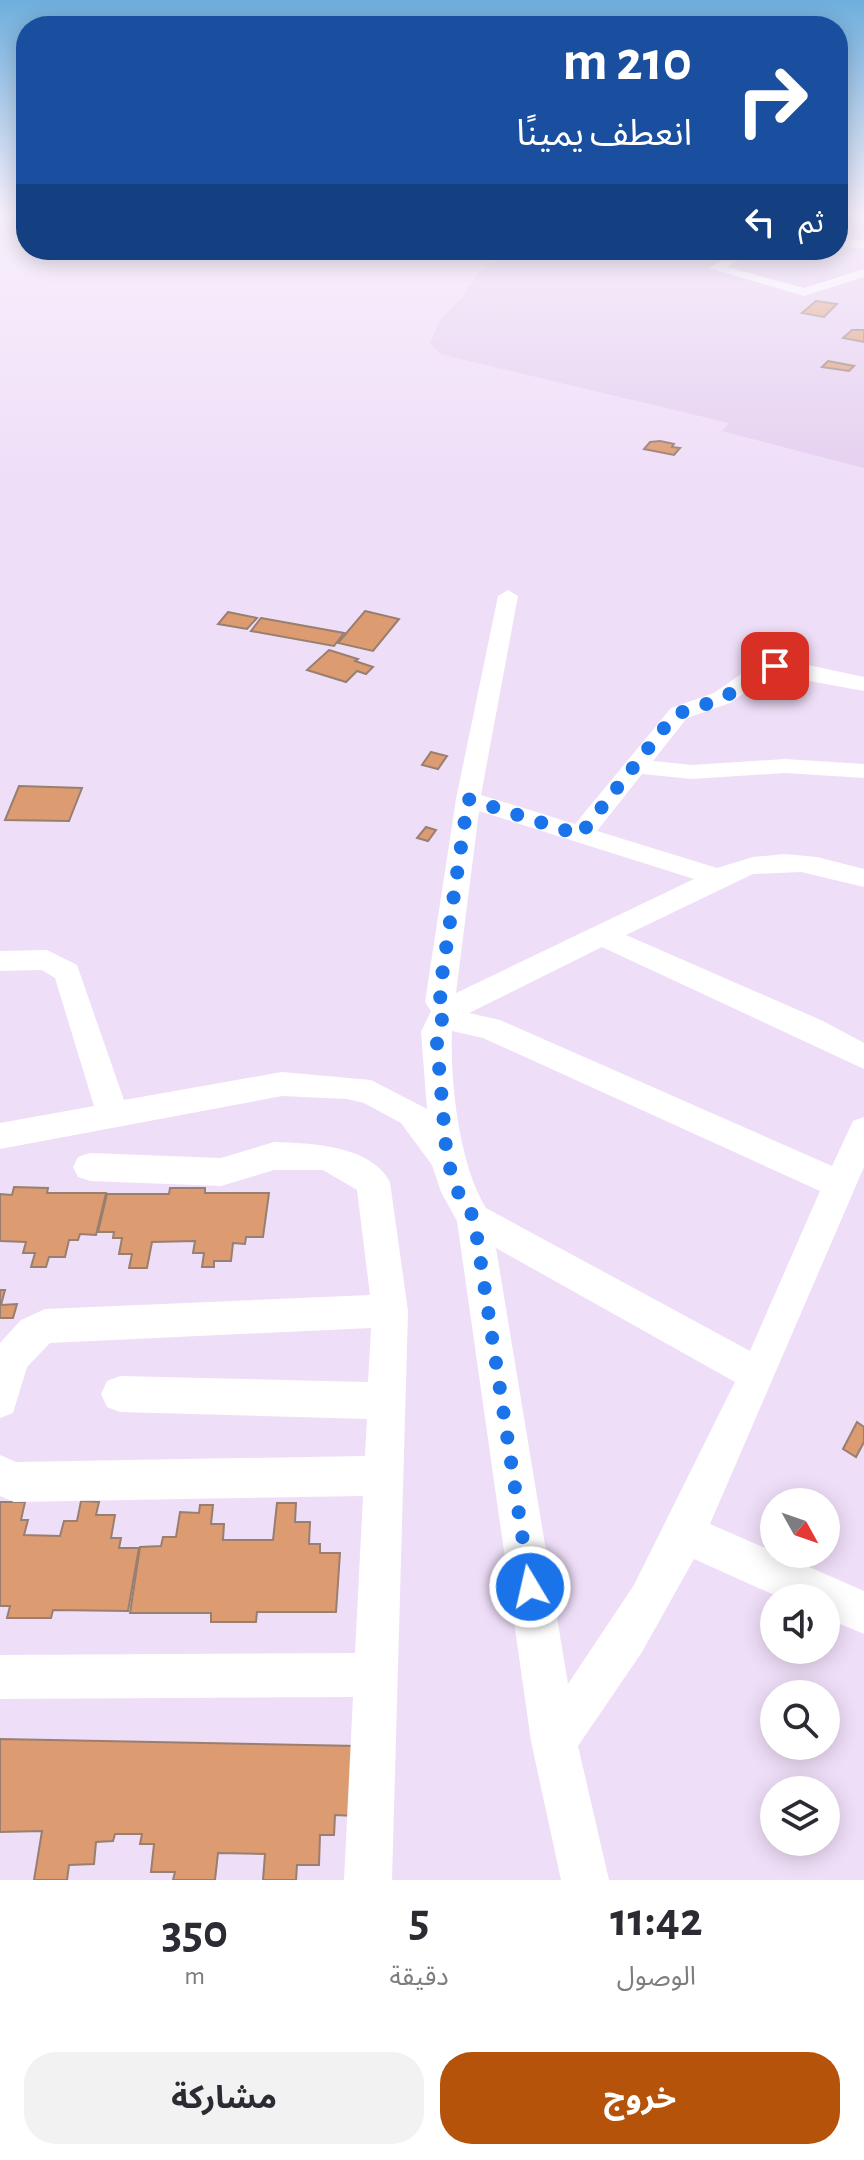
<!DOCTYPE html>
<html lang="ar">
<meta charset="utf-8">
<style>
body{margin:0;font-family:"Alegreya Sans","Noto Sans Arabic",sans-serif;background:#f2f2f3;color:#2b2b33;direction:rtl;height:100vh;display:flex;flex-direction:column;font-size:30px;white-space:nowrap}
*{box-sizing:border-box;margin:0}
p{font-size:26px;color:#7c7c81}
.icon{flex:none;width:44px;height:44px;fill:none;stroke:currentColor;stroke-width:2;stroke-linecap:round;stroke-linejoin:round}
.map{position:relative;height:1880px;overflow:hidden;direction:ltr}
.panel{display:flex;flex-direction:column;background:#fff;flex:1}
.panel>*{flex:none}
.guide{position:absolute;left:16px;top:16px;width:832px;height:244px;border-radius:32px;box-shadow:0 4px 20px #0003;direction:rtl;background:#1a4fa0;color:#fff;overflow:hidden}
.needle{width:52px;rotate:130deg}
.tools{position:absolute;left:760px;top:1488px;display:grid;gap:16px}
.tools a{display:grid;place-items:center;width:80px;height:80px;border-radius:50%;background:#fff;box-shadow:0 4px 20px #0003;font-size:40px}
.pin{position:absolute;display:grid;place-items:center;width:68px;height:68px;color:#fff;margin:-34px;border-radius:16px;box-shadow:0 4px 12px #0006}
.me{position:absolute;width:88px;margin:-44px;rotate:351deg;stroke-linejoin:round;filter:drop-shadow(0 0 6px #0008)}
.turn{display:flex;align-items:center;gap:28px;height:168px;padding:0 24px;font-size:36px}
.turn .icon{width:104px;height:104px;stroke-width:2.5}
.turn b{display:block;font-size:56px;line-height:68px}
.then{display:flex;align-items:center;height:76px;padding:0 24px;background:#0003;gap:16px;font-size:30px}
.eta{display:flex;justify-content:space-evenly;align-items:center;height:136px;text-align:center}
.eta b{font-size:48px;font-weight:700;line-height:56px}
.button{display:flex;gap:16px;margin-top:auto;padding:16px 24px}
.button a{flex:1;height:92px;border-radius:32px;background:#b45309;color:#fff;font-size:32px;font-weight:700;line-height:92px;text-align:center}
.button a+a{background:#f2f2f3;color:#2b2b33}
.map>svg:first-child{display:block}
.built{fill:#e5d0f0}
.building{fill:#dd9b72;stroke:#987f70;stroke-width:2}
.lines{fill:none;stroke-linecap:round;stroke-linejoin:round}
.minor{fill:#fff;fill-rule:evenodd}
.route{stroke:#1a73e8;stroke-width:14;stroke-dasharray:0 25.2}
</style>
<div class="map">
<svg width="864" height="1880" viewBox="0 0 864 1880">
<rect width="100%" height="100%" fill="#efdef8"/>
<polygon class="built" points="838,214 864,214 864,468 722,431 729,423 440,354 430,343 441,318 464,296 479,272 513,250 838,250"/>
<g class="building">
<polygon points="816,301 837,304 824,317 802,313"/>
<polygon points="852,330 864,330 864,342 843,338"/>
<polygon points="828,361 854,366 849,371 822,367"/>
<polygon points="660,441 674,444 672,447 680,448 674,455 644,449 650,442"/>
<polygon points="365,611 399,619 373,651 338,643"/>
<polygon points="228,612 257,618 247,629 218,624"/>
<polygon points="261,618 344,633 334,646 251,631"/>
<polygon points="329,650 358,659 355,661 373,667 366,674 357,671 346,682 307,670"/>
<polygon points="431,752 447,756 438,769 422,765"/>
<polygon points="19,786 82,788 69,821 5,820"/>
<polygon points="426,827 436,830 428,841 417,838"/>
<polygon points="14,1187 48,1188 47,1193 106,1193 96,1235 80,1234 78,1240 69,1240 65,1257 49,1257 46,1267 31,1267 35,1253 23,1253 26,1242 0,1241 0,1194 12,1195"/>
<polygon points="170,1188 205,1188 205,1193 269,1193 263,1237 246,1237 245,1244 233,1243 231,1261 214,1261 214,1267 202,1267 204,1253 193,1253 195,1241 152,1242 147,1268 129,1268 132,1254 119,1254 122,1238 113,1238 114,1232 98,1232 107,1194 169,1194"/>
<polygon points="0,1290 5,1290 1,1305 17,1304 13,1318 0,1318"/>
<polygon points="857,1422 864,1427 864,1442 856,1457 843,1449"/>
<polygon points="81,1501 99,1502 96,1515 115,1515 111,1538 121,1538 119,1548 139,1548 128,1611 53,1610 51,1618 7,1618 10,1606 0,1606 0,1502 25,1502 21,1520 28,1520 24,1535 60,1536 64,1521 77,1521"/>
<polygon points="277,1503 296,1503 295,1522 310,1522 309,1544 320,1544 320,1553 340,1553 336,1612 257,1612 256,1622 211,1622 211,1613 130,1613 140,1547 161,1546 163,1537 176,1537 180,1512 199,1513 200,1505 213,1505 211,1524 224,1524 223,1540 273,1540"/>
<polygon points="0,1739 358,1746 355,1816 335,1815 334,1835 320,1835 319,1865 297,1865 296,1880 263,1880 265,1854 218,1853 215,1880 173,1880 175,1872 151,1872 154,1844 140,1844 142,1834 115,1834 113,1841 96,1842 94,1864 69,1865 67,1880 34,1880 42,1831 0,1832"/>
</g>
<g class="lines">
<g class="minor">
<polygon points="838,238 864,241 864,249 838,246"/>
<polygon points="739,250 755,250 727,267 804,288 864,269 864,277 804,296 709,268"/>
<path d="M508 590 518 596 481 795 575 824 671 708 714 693 758 662 785 660 864 677V691L771 674 730 703 687 718 653 761 692 765 785 759 864 764V778L785 773 692 779 642 774 597 831 717 868 753 857 785 854 817 857 864 869V887L801 872 753 874 626 935 823 1021 864 1043V1069L602 947 469 1013 500 1020 832 1166 853 1121 864 1117V1167L710 1524 864 1591V1634L826 1618V1598H781L694 1559 642 1652 578 1746 609 1880H561L531 1741 457 1221 441 1192 432 1165 401 1123 364 1103 347 1099 282 1096 0 1149V1123L94 1106 55 978 42 970 0 971V951L47 950 77 965 124 1100 282 1072 371 1080 427 1109 421 1032 431 1011 425 1002 456 799 498 596ZM479 811 694 879 456 993ZM452 1031 483 1038 820 1191 750 1351 486 1208C459 1165 450 1081 452 1031ZM496 1248 735 1382 634 1585 568 1684Z"/>
<path d="M274 1142C309 1143 371 1145 390 1182L408 1311 392 1880H344L353 1697 0 1699V1655L355 1653 363 1496 14 1502 0 1496V1455L16 1462 365 1456 367 1419 120 1412 107 1407 101 1394 107 1381 120 1376 368 1382 371 1328 50 1343 27 1367 13 1413 0 1418V1343L21 1320 45 1309 370 1295 357 1190 323 1170H274L221 1186 90 1181 78 1177 73 1167 78 1157 90 1153 221 1158Z"/>
</g>
</g>
<linearGradient id="sky" x2="0" y2="1"><stop stop-color="#6eaedd"/><stop offset="0.45" stop-color="#f8f0fc"/><stop offset="1" stop-color="#f8f0fc" stop-opacity="0"/></linearGradient>
<rect width="864" height="478" fill="url(#sky)"/>
<g class="lines">
<path class="route" d="M530 1587 474 1218 458 1192 447 1159 436 1032 446 1011 440 1002 441 983 468 799 580 835 672 718C689 706 708 706 726 696 743 686 754 669 775 666"/>
</g>
</svg>
<div class="tools">
<a><svg class="needle" viewBox="-14 -14 28 28"><path d="M0-13l5 13h-10z" fill="#e53935"/><path d="M0 13l5-13h-10z" fill="#7c7c81"/></svg></a>
<a><svg class="icon" aria-label="sound" viewBox="0 0 24 24"><path d="M4 9h4l5-4v14l-5-4H4zM17 9q2 3 0 6"/></svg></a>
<a><svg class="icon" aria-label="search" viewBox="0 0 24 24"><circle cx="10" cy="10" r="6"/><path d="M15 15l6 6"/></svg></a>
<a><svg class="icon" aria-label="layers" viewBox="0 0 24 24"><path d="M12 4l9 5-9 5-9-5zM3 14l9 5 9-5"/></svg></a>
</div>
<div class="pin" style="left:775px;top:666px;background:#d93025"><svg class="icon" aria-label="arrive" viewBox="0 0 24 24"><path d="M6 21V4h12l-3 4 3 4H6"/></svg></div>
<svg class="me" style="left:530px;top:1587px" viewBox="-20 -20 40 40"><circle r="17" fill="#1a73e8" stroke="#fff" stroke-width="3"/><path d="M0-11L8 9 0 5-8 9z" fill="#fff"/></svg>
<div class="guide">
<div class="turn"><svg class="icon" aria-label="right" viewBox="0 0 24 24"><path d="M7 20v-9h11M14 6l5 5-5 5"/></svg><div><b>210 m</b>انعطف يمينًا</div></div>
<div class="then">ثم<svg class="icon" aria-label="left" viewBox="0 0 24 24"><path d="M17 20v-9H6M10 6l-5 5 5 5"/></svg></div>
</div>
</div>
<section class="panel">
<div class="eta">
<div><b>11:42</b><p>الوصول</p></div>
<div><b>5</b><p>دقيقة</p></div>
<div><b>350</b><p>m</p></div>
</div>
<div class="button"><a>خروج</a><a>مشاركة</a></div>
</section>
